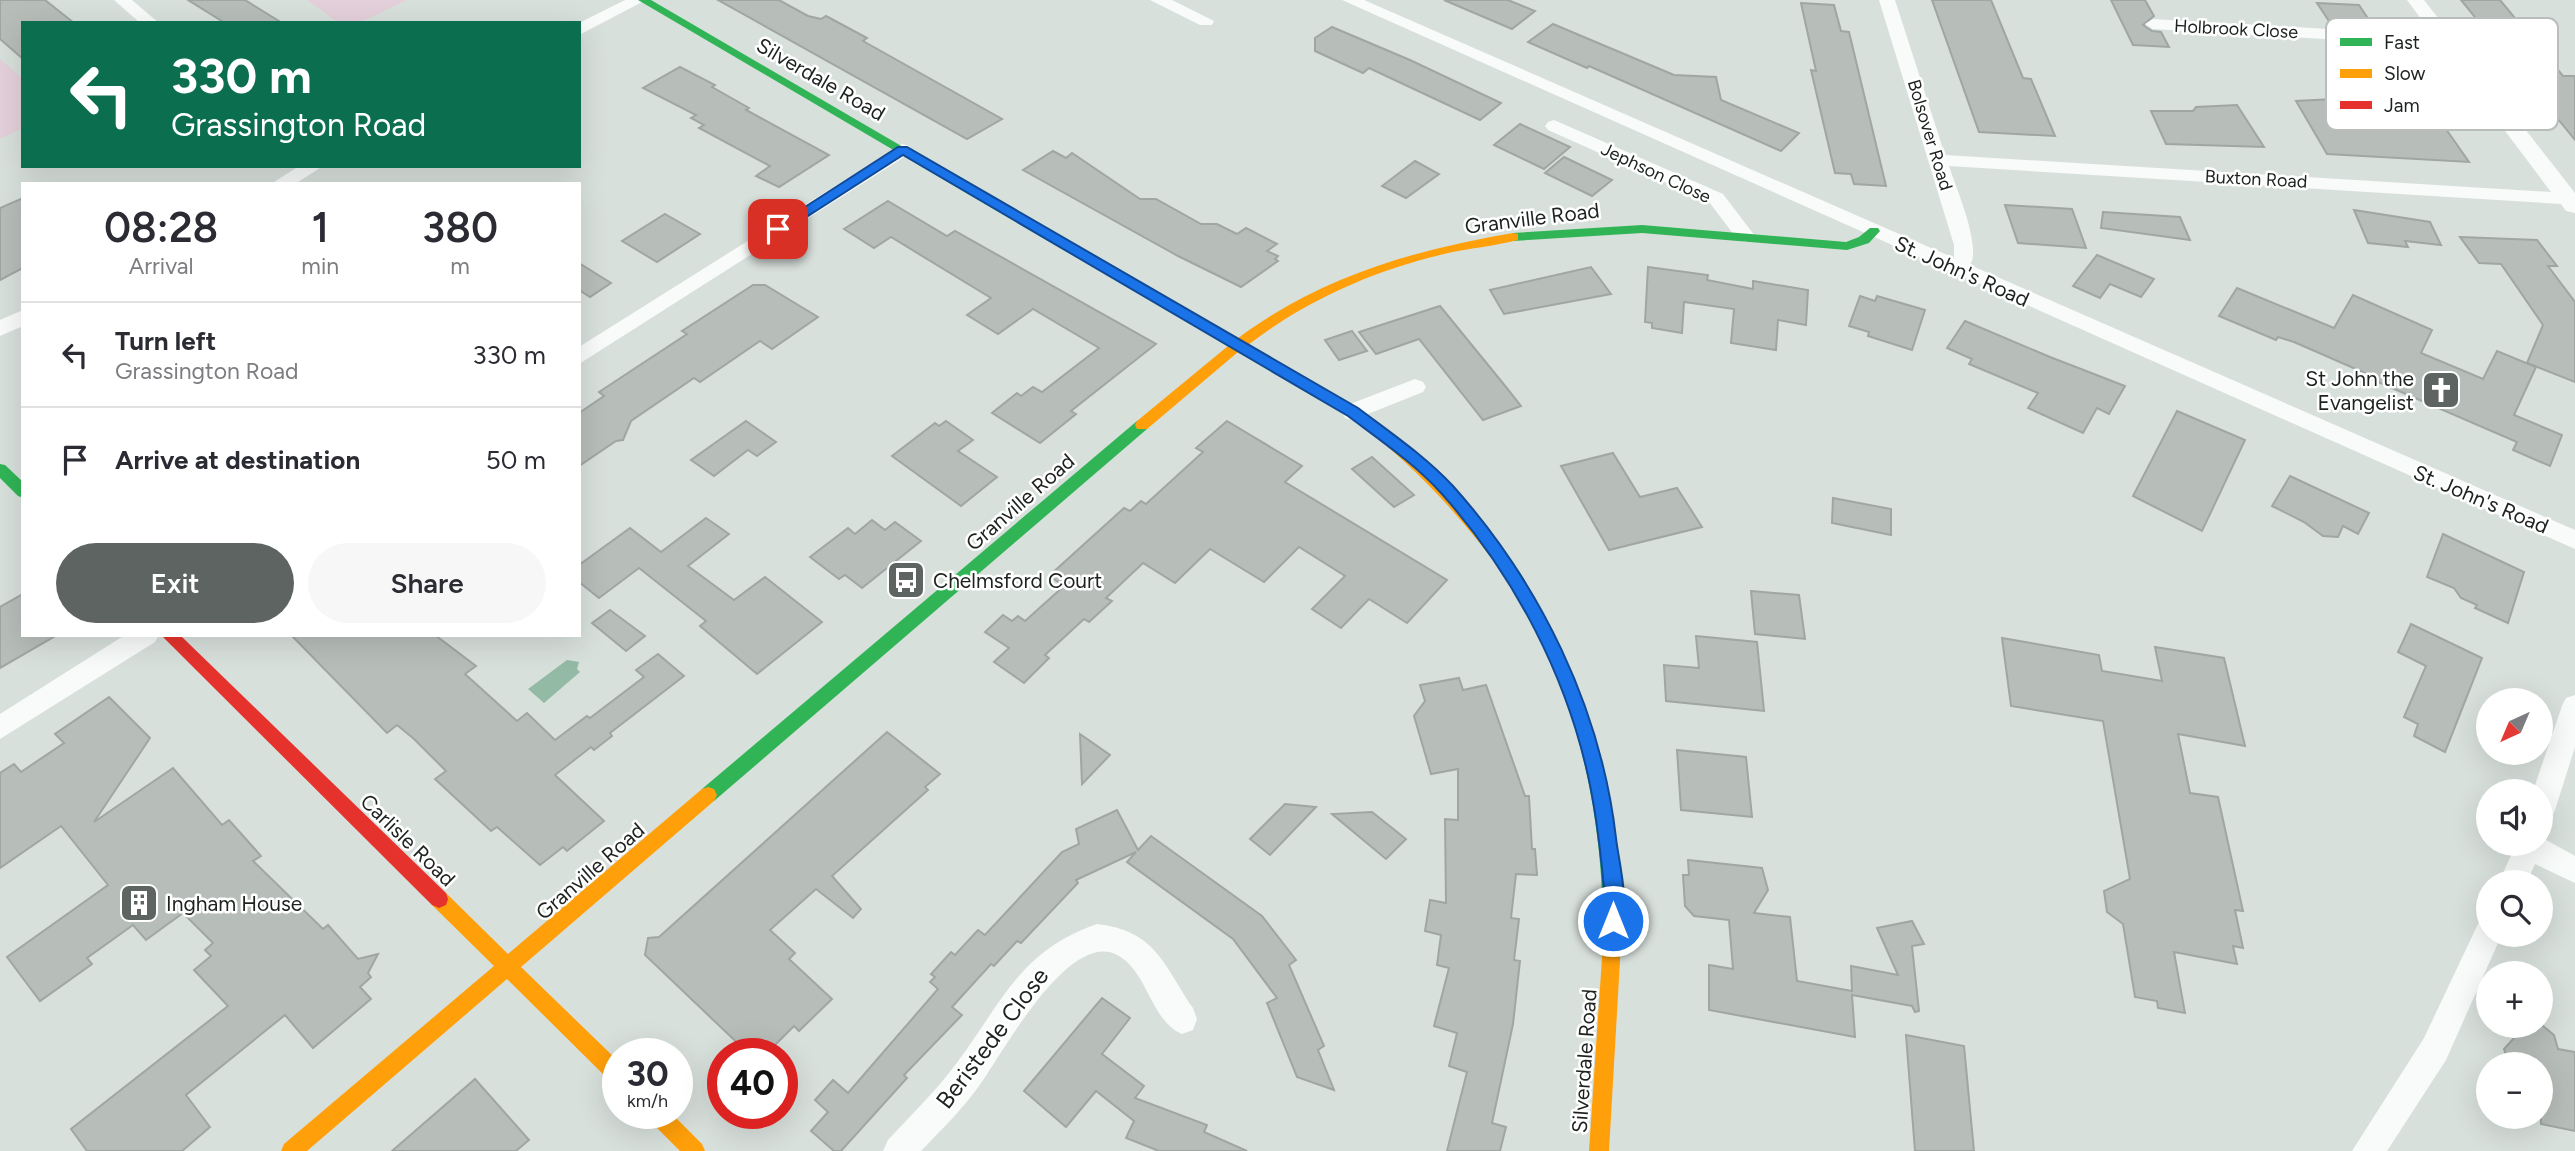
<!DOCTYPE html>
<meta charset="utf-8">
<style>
body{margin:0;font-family:Figtree,sans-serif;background:#f7f7f7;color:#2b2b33;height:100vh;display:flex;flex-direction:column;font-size:26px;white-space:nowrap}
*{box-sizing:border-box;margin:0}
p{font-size:23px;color:#7c7c81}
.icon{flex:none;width:38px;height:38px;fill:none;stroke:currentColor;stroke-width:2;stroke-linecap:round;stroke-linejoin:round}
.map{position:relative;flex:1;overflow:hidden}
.details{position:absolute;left:21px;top:182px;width:560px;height:455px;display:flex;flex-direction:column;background:#fff;border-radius:0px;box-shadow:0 7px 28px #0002}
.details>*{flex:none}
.top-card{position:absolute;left:21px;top:21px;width:560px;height:147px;border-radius:0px;box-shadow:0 7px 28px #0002;background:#0b6e4f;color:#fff;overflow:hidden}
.needle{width:46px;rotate:224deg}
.fabs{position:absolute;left:2476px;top:688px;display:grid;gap:14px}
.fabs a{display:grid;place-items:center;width:77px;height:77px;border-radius:50%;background:#fff;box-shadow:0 7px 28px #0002;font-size:35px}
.speed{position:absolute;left:602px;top:1038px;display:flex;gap:14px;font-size:35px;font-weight:700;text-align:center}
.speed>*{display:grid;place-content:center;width:91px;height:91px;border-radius:50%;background:#fff;box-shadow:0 7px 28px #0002;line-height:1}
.speed small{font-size:18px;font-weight:400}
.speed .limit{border:10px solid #d22;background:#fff;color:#111}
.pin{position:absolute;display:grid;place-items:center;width:60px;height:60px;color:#fff;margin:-30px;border-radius:14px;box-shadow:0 4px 10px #0006}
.me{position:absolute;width:77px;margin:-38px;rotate:0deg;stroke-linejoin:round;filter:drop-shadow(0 0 5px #0008)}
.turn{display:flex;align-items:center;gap:24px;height:147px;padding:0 35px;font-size:32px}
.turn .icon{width:91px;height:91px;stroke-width:2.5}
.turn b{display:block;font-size:49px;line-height:60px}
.eta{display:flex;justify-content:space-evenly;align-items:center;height:119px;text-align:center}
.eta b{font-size:42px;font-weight:600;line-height:49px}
.action{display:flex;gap:14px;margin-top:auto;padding:14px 35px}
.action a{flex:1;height:80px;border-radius:42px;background:#5e6461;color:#fff;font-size:28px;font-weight:600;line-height:80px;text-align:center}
.action a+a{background:#f7f7f7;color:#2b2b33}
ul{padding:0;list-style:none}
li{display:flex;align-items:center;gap:21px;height:105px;padding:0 35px;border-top:2px solid #e1e1e2}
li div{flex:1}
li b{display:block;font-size:26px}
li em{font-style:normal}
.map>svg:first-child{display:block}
.green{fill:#e4d0da}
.water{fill:#93baa4}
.building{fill:#b7bdb9;stroke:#a0a6a3;stroke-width:2}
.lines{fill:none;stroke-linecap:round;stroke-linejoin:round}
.street{fill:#f9fafa;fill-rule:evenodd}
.fast{fill:#30b455;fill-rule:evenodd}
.slow{fill:#ff9f0a;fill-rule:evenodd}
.jam{fill:#e5322d;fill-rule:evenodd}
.route{fill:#1a73e8;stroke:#114b97;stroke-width:2}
.labels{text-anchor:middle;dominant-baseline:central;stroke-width:5;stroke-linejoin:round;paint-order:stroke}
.far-street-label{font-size:18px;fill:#1d221f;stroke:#fff}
.street-label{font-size:21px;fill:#1d221f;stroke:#fff}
.poi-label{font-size:21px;fill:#1d221f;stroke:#fff;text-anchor:start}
.near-street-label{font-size:24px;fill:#1d221f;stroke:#fff}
.key{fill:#fff;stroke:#bbbdbc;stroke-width:2}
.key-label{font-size:19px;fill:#1d221f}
</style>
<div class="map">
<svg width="2575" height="1151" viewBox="0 0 2575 1151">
<rect width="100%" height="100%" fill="#d8e0dc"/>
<g class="green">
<polygon points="307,0 407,0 359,23 339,23"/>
<polygon points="0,59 23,79 23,128 0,139"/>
</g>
<polygon class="water" points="567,660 579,662 577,669 580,672 544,703 528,689"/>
<g class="building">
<polygon points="0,0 45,0 74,23 23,23 23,59 0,39"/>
<polygon points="188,0 245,0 282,23 225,23"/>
<polygon points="718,0 779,0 808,16 821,19 826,16 867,38 863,41 1002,119 967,139"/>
<polygon points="1444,0 1508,0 1535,11 1512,29"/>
<polygon points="1932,0 1991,0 2023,78 2031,79 2055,136 1979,132"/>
<polygon points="2111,0 2145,0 2154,16 2143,25 2152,31 2161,32 2169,47 2133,45"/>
<polygon points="2461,0 2500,0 2563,76 2575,76 2575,140"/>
<polygon points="1801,3 1834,5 1841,31 1849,32 1886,186 1854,184 1851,174 1835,173 1811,70 1816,71"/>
<polygon points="2317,3 2359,5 2375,29 2333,27"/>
<polygon points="1553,24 1674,75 1716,77 1721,100 1799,133 1781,151 1589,66 1587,68 1528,42"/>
<polygon points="1332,27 1410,60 1501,103 1480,120 1369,68 1363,73 1315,51 1315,38"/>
<polygon points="2344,43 2387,45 2469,162 2327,154 2296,101 2354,98 2354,76 2362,76 2358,70 2361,70"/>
<polygon points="680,67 715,85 712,87 749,108 746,110 829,155 779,187 756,176 770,166 699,128 704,125 691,118 696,115 643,88"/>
<polygon points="2237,105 2264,147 2166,144 2151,111 2193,111 2196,107"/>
<polygon points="1520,124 1570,147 1544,169 1494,145"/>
<polygon points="1053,151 1066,158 1072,153 1140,199 1156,199 1201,224 1217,224 1237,234 1246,228 1277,244 1267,251 1278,256 1275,259 1278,261 1241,287 1178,256 1023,170"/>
<polygon points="1564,157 1612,180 1592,196 1545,173"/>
<polygon points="1415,161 1439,174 1406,198 1382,186"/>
<polygon points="23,198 23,268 0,280 0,208"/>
<polygon points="888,201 947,236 955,231 1156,344 1071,411 1076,414 1040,443 992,413 1017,393 1021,396 1033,387 1042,392 1099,348 1033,309 998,334 967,315 991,298 891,237 874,248 844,229"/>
<polygon points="2005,205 2072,209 2086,248 2018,243"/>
<polygon points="2354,210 2430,222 2441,245 2405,241 2408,247 2368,243"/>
<polygon points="2103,212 2180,217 2190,240 2101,228"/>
<polygon points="665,214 700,234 657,262 622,241"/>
<polygon points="2460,237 2537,240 2557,266 2548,266 2575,302 2575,382 2527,363 2543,325 2501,264 2479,263"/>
<polygon points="2097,255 2154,279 2141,297 2110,284 2100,298 2073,286"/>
<polygon points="579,263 611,283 590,297 579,290"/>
<polygon points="1591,267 1611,294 1504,314 1490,290"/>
<polygon points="1648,267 1708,275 1707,280 1753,289 1753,281 1808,290 1806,325 1778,320 1776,350 1731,343 1734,309 1684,302 1682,333 1652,328 1652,323 1645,322"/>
<polygon points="753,285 765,285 818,317 772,349 760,341 700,382 694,378 631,421 623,440 616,441 579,466 579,413 604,396 599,392 687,334 682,331"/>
<polygon points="2237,288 2334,328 2353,295 2432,330 2421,353 2483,379 2497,351 2536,367 2514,415 2562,435 2550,466 2513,450 2517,442 2364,376 2365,373 2294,342 2278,337 2276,340 2219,316"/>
<polygon points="1860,296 1875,301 1877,296 1925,310 1912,350 1868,336 1869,332 1849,326"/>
<polygon points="1440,306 1506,387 1521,406 1483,420 1419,339 1376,354 1359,332"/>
<polygon points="1965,321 2050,357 2125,386 2109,414 2097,408 2083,433 2028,408 2038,393 1969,364 1972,359 1947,348"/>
<polygon points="1352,331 1367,351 1339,360 1325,340"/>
<polygon points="2177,411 2245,440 2202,531 2133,496"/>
<polygon points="746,421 776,442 757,456 748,450 714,476 691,460"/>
<polygon points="946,421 973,440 958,451 997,477 961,506 892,456 935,423 939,426"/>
<polygon points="1227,421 1302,466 1285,482 1447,580 1407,623 1369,599 1341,628 1312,609 1345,576 1299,547 1264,582 1210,549 1175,583 1143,563 1106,598 1112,601 1089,622 1084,619 1045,655 1049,658 1024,683 994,662 1009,648 985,632 1003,615 1012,621 1018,616 1025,621 1064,586 1049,576 1124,508 1130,511 1141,501 1146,504 1203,452 1196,448"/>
<polygon points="1613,453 1640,497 1677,488 1702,527 1609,550 1561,466"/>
<polygon points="1372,457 1414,495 1394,507 1352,469"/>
<polygon points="2290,476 2369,513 2358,534 2343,526 2338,537 2323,536 2304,522 2272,506"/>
<polygon points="1833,498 1891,509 1891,535 1832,523"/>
<polygon points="706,518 729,534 688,566 734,600 765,577 822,622 757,674 700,626 706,621 639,568 599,598 579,582 579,565 630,528 661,552"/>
<polygon points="872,520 885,530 895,522 921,541 862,588 845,575 839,579 810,557 848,528 855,534"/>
<polygon points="2443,534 2524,572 2508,623 2475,608 2477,605 2461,598 2454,588 2427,577"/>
<polygon points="1751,591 1799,595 1805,639 1755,634"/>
<polygon points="23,594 23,635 57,635 0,668 0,607"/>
<polygon points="610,610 645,636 626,651 592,623"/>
<polygon points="2411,624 2482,658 2445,752 2414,736 2418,724 2404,717 2426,666 2398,652"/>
<polygon points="291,635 435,635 476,666 465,674 517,721 527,713 555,740 587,716 590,718 644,677 636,670 658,654 684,676 610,733 612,736 594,750 591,747 555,775 604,821 567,851 563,847 540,865 497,827 491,831 435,779 446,771 414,739 397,725 387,733"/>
<polygon points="1696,636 1757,642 1764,711 1666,701 1664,665 1699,668"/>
<polygon points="2002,638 2099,655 2102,671 2162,681 2155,647 2224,658 2245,746 2178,734 2190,793 2218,797 2243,911 2235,910 2243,948 2233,946 2237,964 2174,952 2185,1013 2158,1008 2157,1001 2135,997 2123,924 2107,912 2104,891 2130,879 2103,721 2011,706"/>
<polygon points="1459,678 1463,690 1486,685 1525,796 1529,796 1532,849 1535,849 1537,875 1516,874 1511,918 1519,919 1514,960 1520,961 1513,1024 1492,1123 1506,1127 1500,1151 1447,1151 1467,1072 1449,1066 1457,1033 1434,1026 1449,968 1437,965 1441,935 1425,931 1430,900 1446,903 1445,819 1458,820 1458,769 1431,774 1414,716 1425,701 1420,685"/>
<polygon points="109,697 150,738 94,822 173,768 222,825 229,820 261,856 253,861 323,929 328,925 358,959 378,954 368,973 371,977 360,987 371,999 313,1048 285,1015 186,1095 210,1127 182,1151 87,1151 71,1129 228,1006 194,970 211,956 205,950 213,943 183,913 146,940 133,925 87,958 92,964 40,1001 7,957 108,885 61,826 0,868 0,773 14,764 21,772 64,743 55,734"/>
<polygon points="887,732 940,774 925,787 928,790 832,876 861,909 853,918 816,889 770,930 795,953 789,959 832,999 799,1031 794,1026 766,1054 749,1054 645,955 648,938 659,937"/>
<polygon points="1080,734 1110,755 1082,784"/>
<polygon points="1677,750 1746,757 1752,817 1681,810"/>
<polygon points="1285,804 1316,807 1270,855 1250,839"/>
<polygon points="1117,810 1138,850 1151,836 1262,916 1296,960 1289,965 1324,1046 1318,1050 1334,1090 1297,1077 1267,1003 1277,998 1233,939 1127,862 1136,852 1076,880 1078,883 1021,943 1017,941 994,966 991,964 952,1007 962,1015 904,1075 907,1078 841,1151 834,1151 811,1131 828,1112 815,1100 833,1080 848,1093 938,989 930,982 935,977 931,974 951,952 955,955 978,930 985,935 1062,852 1079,844 1076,829"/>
<polygon points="1372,812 1406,839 1386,859 1332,814"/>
<polygon points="1688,860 1762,868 1768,890 1754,913 1790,917 1797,981 1852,991 1851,966 1898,975 1877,928 1912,921 1924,944 1912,946 1919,1011 1915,1012 1912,1006 1852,995 1855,1037 1709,1010 1709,965 1733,969 1729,920 1694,916 1685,906 1683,875 1689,875"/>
<polygon points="1102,998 1130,1018 1102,1054 1144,1086 1135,1098 1207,1125 1204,1132 1247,1151 1159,1151 1126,1138 1134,1121 1096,1091 1066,1127 1024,1091"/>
<polygon points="2525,1026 2543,1026 2554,1035 2558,1049 2575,1052 2575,1131 2541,1124 2541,1064 2509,1064 2504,1049"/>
<polygon points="1906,1035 1964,1046 1974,1151 1915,1151"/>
<polygon points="475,1079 529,1140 516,1151 392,1151"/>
</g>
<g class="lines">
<g class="street">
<polygon points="114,0 132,0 159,23 140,23"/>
<polygon points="625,0 646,0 579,35 579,23"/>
<polygon points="1150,0 1172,0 1214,21 1212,25 1200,25"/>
<path d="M1342 0H1364L1954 258V245L1879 0H1895L1945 155 2551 192 2441 46 2153 29 2145 24 2153 19 2433 35 2407 0H2424L2575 193V213L2566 211 2561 204 1949 166C1956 188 1982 247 1970 265L2575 530V549Z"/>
<polygon points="1554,120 1723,194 1755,236 1745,242 1738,240 1709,202 1548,130 1545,126 1548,122"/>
<polygon points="902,144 909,146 911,150 909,154 579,364 579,347"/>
<polygon points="299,166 323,166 295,184 271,184"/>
<polygon points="23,310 23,326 0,336 0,320"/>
<polygon points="1415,379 1423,382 1426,387 1423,392 1353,420 1345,418 1342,412 1345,406"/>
<polygon points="125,635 159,635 155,642 0,739 0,714"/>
<polygon points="2575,695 2575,747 2555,810 2551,819 2541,822 2541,791 2533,791 2562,706 2566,698"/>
<polygon points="2541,837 2575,856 2575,883 2535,864 2527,882 2499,882 2516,844 2541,844"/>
<polygon points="2488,920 2488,934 2502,934 2446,1060 2387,1151 2352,1151 2424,1038 2478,924"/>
<path d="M1097 924C1156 931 1163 964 1193 1008L1197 1019 1193 1030 1182 1034C1151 1021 1148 973 1119 956 1070 926 1001 1056 979 1086 962 1110 941 1130 921 1151H883L888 1140C911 1115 936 1091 956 1064 1002 1003 1019 951 1097 924Z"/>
</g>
<g class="fast">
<polygon points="638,0 651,0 1078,249 1072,253 1067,252"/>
<polygon points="1642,225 1846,242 1859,237 1870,228 1878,228 1880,231 1869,243 1847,250 1642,233 1513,241 1507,237 1513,233"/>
<polygon points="1142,420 1149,425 1147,429 714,801 708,803 702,801 699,795 702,789 1137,421"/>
<polygon points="0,464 5,465 23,482 23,498 18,496 0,478"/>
<path d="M1513 569 1519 571C1591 692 1622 801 1621 943L1619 949 1612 952 1605 949 1603 943C1604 845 1589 751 1551 660 1538 630 1520 604 1505 575L1507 571Z"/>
</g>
<g class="slow">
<path d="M1513 233 1518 234V240C1495 246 1471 248 1448 253 1375 270 1308 299 1248 345L1358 408 1404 445 1464 503 1521 575 1519 579H1507C1463 518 1412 462 1350 417 1316 393 1275 373 1238 352L1147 429H1137L1135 425 1137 421 1228 346 1066 249 1072 245 1077 246 1237 339C1319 277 1413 250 1513 233Z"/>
<polygon points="708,787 714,789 717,795 714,801 521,967 618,1061 618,1085 611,1082 507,979 307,1151 281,1151 284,1144 494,966 432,905 430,899 432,893 439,890 446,893 508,954 702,789"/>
<polygon points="1612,934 1619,937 1621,943 1609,1151 1589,1151 1603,943 1605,937"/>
<polygon points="646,1113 671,1113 702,1144 705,1151 680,1151 649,1120"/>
</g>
<polygon class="jam" points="161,635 180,635 446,893 448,899 446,905 439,908 432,905"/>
</g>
<path class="route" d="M898 147H907L1358 408C1391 433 1425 456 1453 486 1540 583 1601 708 1616 838 1619 864 1630 902 1620 927L1613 930 1606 927C1601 916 1605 903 1604 890 1601 855 1597 820 1590 785 1568 678 1515 576 1442 494 1415 464 1380 440 1348 416L903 155 783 232H774V227Z"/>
<defs>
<symbol id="church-square" viewBox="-11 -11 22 22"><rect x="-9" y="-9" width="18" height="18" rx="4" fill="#5e6461" stroke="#fff"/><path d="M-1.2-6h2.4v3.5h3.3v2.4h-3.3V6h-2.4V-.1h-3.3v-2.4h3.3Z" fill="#fff"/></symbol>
<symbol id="bus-square" viewBox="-11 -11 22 22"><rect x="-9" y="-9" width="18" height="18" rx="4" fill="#5e6461" stroke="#fff"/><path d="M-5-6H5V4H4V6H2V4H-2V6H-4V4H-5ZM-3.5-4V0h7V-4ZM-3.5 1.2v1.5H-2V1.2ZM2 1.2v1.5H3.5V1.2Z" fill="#fff"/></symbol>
<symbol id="building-square" viewBox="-11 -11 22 22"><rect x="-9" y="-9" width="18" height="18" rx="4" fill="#5e6461" stroke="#fff"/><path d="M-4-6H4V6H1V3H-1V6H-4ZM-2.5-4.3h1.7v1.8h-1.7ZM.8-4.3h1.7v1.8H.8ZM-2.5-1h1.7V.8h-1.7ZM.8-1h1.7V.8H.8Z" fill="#fff"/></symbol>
</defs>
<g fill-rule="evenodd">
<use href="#church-square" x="2419" y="368" width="44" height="44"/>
<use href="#bus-square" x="884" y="558" width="44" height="44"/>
<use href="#building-square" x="117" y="881" width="44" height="44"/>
</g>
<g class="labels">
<g class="far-street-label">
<text transform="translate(2236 29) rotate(3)">Holbrook Close</text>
<text transform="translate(1930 135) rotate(73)">Bolsover Road</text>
<text transform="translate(1656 173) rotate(25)">Jephson Close</text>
<text transform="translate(2256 179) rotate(3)">Buxton Road</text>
</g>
<g class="street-label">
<text transform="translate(821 79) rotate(30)">Silverdale Road</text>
<text transform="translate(1532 218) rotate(-7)">Granville Road</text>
<text transform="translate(1962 271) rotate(24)">St. John's Road</text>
<text transform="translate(2481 499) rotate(23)">St. John's Road</text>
<text transform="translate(1020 502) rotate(-41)">Granville Road</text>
<text transform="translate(408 840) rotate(44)">Carlisle Road</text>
<text transform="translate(590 871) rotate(-41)">Granville Road</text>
<text transform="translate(1584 1061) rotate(-86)">Silverdale Road</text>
</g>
<g class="poi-label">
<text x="2414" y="378" text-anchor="end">St John the<tspan x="2414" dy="24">Evangelist</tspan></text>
<text x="933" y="580">Chelmsford Court</text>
<text x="166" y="903">Ingham House</text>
</g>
<g class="near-street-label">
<text transform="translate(992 1038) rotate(-53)">Beristede Close</text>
</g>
</g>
<rect x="2326" y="18" width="232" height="112" rx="10" class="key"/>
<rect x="2340" y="38" width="32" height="8" fill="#30b455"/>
<rect x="2340" y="69" width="32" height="9" fill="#ff9f0a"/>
<rect x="2340" y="101" width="32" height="8" fill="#e5322d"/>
<g class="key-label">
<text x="2384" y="49">Fast</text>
<text x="2384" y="80">Slow</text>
<text x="2384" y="112">Jam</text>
</g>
</svg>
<div class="fabs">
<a><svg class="needle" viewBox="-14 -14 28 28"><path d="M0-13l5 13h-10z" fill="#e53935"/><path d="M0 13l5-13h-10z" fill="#7c7c81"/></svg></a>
<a><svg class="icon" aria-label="sound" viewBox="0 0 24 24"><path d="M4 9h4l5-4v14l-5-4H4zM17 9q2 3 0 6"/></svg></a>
<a><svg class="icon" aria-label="search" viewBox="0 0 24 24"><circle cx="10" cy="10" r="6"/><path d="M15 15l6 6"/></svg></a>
<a>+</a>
<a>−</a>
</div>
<div class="speed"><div>30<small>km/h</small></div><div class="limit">40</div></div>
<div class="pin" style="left:778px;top:229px;background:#d93025"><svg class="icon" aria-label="arrive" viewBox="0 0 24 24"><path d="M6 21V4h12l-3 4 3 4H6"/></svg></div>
<svg class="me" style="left:1613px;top:921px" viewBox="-20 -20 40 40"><circle r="17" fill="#1a73e8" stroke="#fff" stroke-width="3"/><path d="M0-11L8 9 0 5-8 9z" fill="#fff"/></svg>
<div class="top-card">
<div class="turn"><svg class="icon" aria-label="left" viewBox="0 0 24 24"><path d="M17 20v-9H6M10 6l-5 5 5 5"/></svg><div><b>330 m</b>Grassington Road</div></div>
</div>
<section class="details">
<div class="eta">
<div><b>08:28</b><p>Arrival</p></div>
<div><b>1</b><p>min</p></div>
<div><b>380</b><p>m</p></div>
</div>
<ul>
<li><svg class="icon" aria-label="left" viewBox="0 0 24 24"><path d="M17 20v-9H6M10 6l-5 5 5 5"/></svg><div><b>Turn left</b><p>Grassington Road</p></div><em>330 m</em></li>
<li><svg class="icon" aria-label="arrive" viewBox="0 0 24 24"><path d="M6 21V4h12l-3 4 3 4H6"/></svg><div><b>Arrive at destination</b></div><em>50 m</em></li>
</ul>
<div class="action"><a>Exit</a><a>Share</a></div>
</section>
</div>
